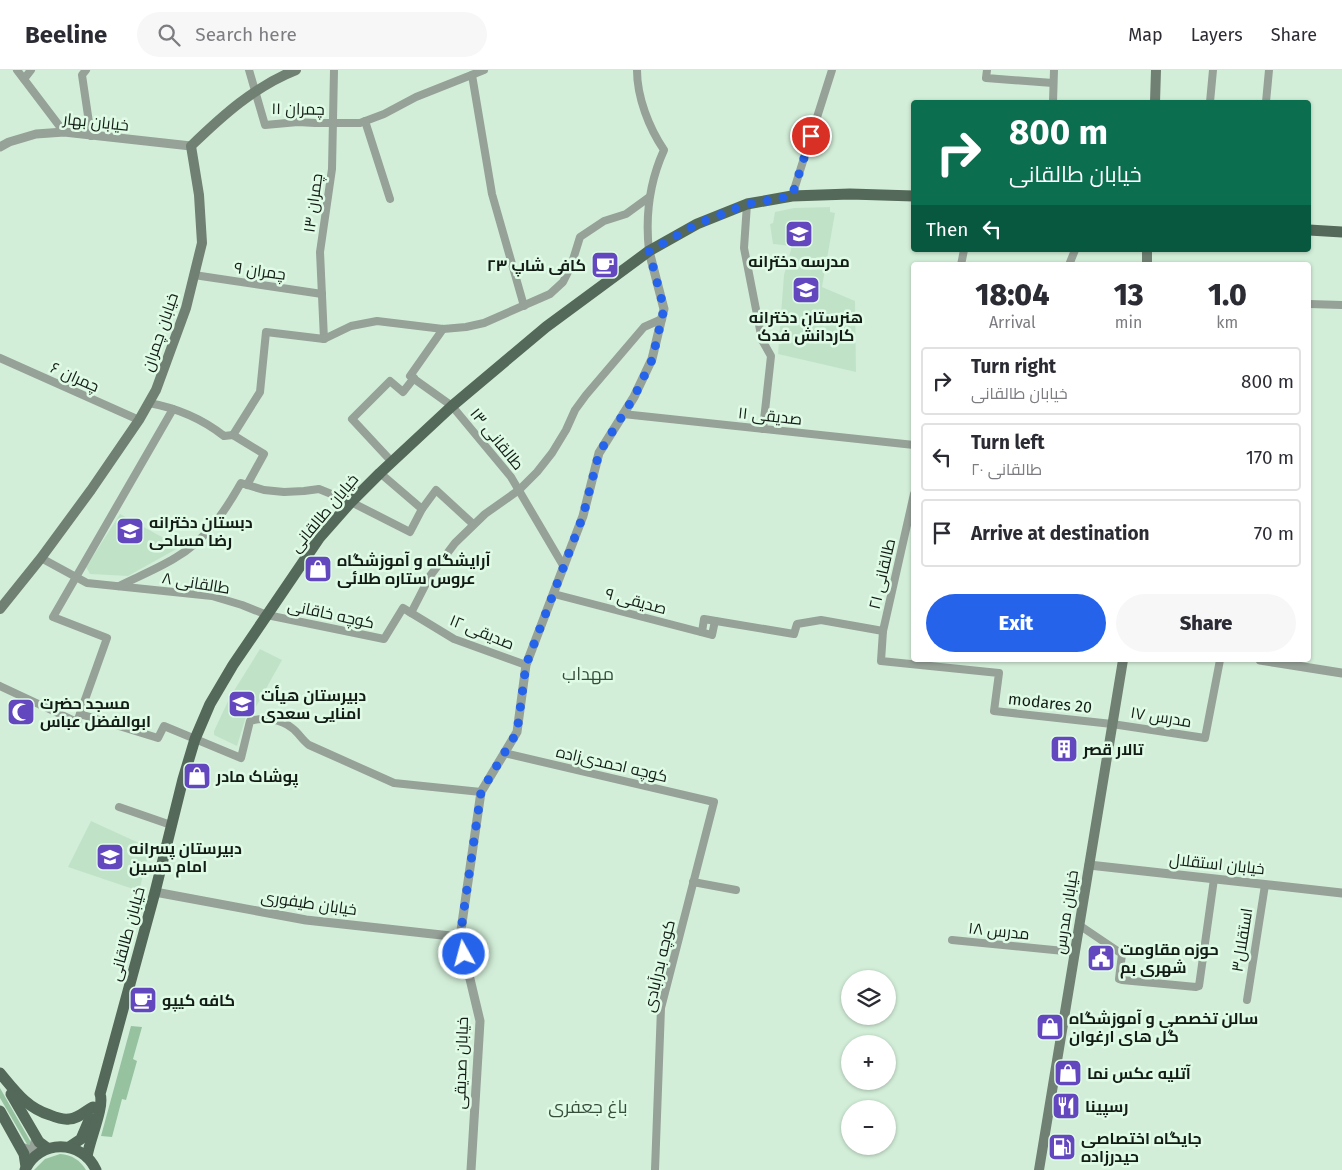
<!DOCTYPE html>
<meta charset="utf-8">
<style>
body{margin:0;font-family:"Fira Sans",Cairo,sans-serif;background:#f7f7f7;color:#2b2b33;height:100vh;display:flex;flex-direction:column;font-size:19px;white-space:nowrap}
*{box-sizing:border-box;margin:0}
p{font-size:16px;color:#7c7c81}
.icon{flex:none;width:28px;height:28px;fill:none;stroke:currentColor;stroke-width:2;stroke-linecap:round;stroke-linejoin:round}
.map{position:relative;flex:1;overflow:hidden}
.details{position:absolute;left:911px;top:192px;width:400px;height:400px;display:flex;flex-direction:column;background:#fff;border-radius:5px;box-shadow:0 1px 4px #0004}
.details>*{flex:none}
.hud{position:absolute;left:911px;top:30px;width:400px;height:152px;border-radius:5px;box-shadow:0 1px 4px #0004;background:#0b6e4f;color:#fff;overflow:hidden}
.tools{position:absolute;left:841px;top:900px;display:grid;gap:10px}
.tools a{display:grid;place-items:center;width:55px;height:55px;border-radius:50%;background:#fff;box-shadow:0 1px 4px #0004;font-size:25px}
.pin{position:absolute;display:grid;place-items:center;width:42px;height:42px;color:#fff;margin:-21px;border:2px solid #fff;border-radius:50%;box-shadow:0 1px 5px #0007}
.me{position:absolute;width:55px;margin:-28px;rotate:353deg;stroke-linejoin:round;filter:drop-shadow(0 0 4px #0008)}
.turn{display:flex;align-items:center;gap:18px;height:105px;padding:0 15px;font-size:22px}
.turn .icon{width:65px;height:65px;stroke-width:2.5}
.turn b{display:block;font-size:35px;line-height:42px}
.then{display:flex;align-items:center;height:48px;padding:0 15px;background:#0003;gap:10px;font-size:19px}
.eta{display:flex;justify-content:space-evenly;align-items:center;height:85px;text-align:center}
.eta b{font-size:30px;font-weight:800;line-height:35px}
.action{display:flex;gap:10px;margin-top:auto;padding:10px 15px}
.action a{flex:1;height:58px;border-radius:30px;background:#2563eb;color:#fff;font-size:20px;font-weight:800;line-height:58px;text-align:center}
.action a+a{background:#f7f7f7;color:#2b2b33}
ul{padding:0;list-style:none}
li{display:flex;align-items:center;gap:15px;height:68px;margin:0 10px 8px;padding:0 5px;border:2px solid #e1e1e2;border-radius:5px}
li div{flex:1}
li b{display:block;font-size:19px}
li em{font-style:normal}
header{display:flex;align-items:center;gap:30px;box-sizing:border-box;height:70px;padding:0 25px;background:#fff;border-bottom:1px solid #e1e1e2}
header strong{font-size:24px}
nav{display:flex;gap:28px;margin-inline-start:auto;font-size:18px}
.search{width:350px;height:45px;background:#f7f7f7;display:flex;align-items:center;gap:12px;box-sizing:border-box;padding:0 18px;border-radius:28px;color:#7c7c81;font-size:19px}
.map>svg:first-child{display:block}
.built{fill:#c0e3c8}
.green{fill:#96c2a0}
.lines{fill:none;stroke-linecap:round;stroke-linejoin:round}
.minor{stroke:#96a198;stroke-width:8}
.tertiary{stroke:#96a198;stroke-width:9}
.secondary{stroke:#708073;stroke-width:10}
.primary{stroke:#546959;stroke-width:11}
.route{stroke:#2563eb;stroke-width:9;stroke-dasharray:0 16.2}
.labels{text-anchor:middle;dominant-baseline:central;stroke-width:5;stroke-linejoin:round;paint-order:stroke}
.street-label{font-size:16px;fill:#121c14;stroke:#dffbe6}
.poi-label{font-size:16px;font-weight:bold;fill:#121c14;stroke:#dffbe6;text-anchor:start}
.neighbourhood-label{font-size:18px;fill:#374e3d;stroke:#dffbe6}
</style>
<header>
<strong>Beeline</strong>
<div class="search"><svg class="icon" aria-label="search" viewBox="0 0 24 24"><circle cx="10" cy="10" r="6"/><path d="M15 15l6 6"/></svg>Search here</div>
<nav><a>Map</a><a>Layers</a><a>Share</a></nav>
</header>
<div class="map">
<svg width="1342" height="1100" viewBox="0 0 1342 1100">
<rect width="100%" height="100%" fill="#d2eed8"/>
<g class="built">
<polygon points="830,137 830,142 835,143 822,217 855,231 856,302 778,284 784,205 792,176 773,174 770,154 773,153 775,142 794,138"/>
<polygon points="120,444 180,477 128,506 90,504 86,497"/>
<polygon points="260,579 282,590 253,642 248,640 237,676 214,665 214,661 230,627"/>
<polygon points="91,751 150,778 139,821 68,797"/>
</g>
<g class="green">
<polygon points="131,956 142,957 133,989 137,991 126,1030 122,1029 112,1067 101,1066"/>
<polygon points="0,1018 32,1074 28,1076 0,1028"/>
<path d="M60 1084C72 1085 80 1090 86 1100H34L45 1089Z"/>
</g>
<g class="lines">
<g class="minor">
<polyline points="17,0 64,62"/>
<polyline points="86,0 82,5 91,66"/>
<polyline points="249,0 265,55 298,52 315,53 360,53 384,44 416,27 484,0"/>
<path d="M637 0C637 27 649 58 664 80 649 113 645 145 649 181"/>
<polyline points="987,0 986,8 1053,13"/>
<polyline points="472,5 492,124 524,236"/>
<polyline points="24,9 31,0"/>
<polyline points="1053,32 1054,0"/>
<polyline points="1210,32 1213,0"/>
<polyline points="1266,32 1269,0"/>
<polyline points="365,51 390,129"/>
<polyline points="792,126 832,0"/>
<polyline points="747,134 744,178 762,270 771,286 763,359"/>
<polyline points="961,195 964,180"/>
<polyline points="1069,195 1075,180"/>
<polyline points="194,205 322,224"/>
<polyline points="1309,234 1342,235"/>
<polyline points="443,259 410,306 452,336 511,407 564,497"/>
<polyline points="324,269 320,182 332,99 334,0"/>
<polyline points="0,288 139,350"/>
<path d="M149 333C177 338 201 348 224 366L233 365"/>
<polyline points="623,344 914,375"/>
<polyline points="233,365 260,322 266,262 324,269 351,256 377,251 443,259 466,257 484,253 550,224 563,212 571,196 580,167 604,151 626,144 648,128"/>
<polyline points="233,365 264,384 247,415"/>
<polyline points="392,392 352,349 390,311 403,322 414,308"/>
<polyline points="380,403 422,439"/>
<polyline points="914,424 883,561 881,591 999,603 994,641 1112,654 1205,668 1220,590"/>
<polyline points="41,488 87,513 212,526 242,535 267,545 384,569 403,538 454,569 526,595"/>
<path d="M119 516C137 507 157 499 175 488 205 471 224 443 241 413L264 420 284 422 304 421 319 419 351 432 410 462 422 439 436 420 473 454"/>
<polyline points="554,524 712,565 715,551"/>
<polyline points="411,543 430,506 455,473 485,444 519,420 537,402 552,383 566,360 575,340 586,325 644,257 662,249"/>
<polyline points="702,562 704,549 794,564 797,554 821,550 883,561"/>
<polyline points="0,616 77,652 107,568 53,547 173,339"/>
<path d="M80 644 158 668 164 656 241 688 250 651C263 647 281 649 292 658 298 662 302 670 309 675L394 713 481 722"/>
<polyline points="504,683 714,732 661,938 655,1100"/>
<polyline points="119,737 171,755"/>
<polyline points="693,812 736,820"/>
<polyline points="1079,855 1122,884 1119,909 1122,910 1196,917 1199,916 1214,809"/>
<polyline points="952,870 1074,882"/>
<polyline points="1247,930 1265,815"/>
</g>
<g class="tertiary">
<polyline points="0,77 9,72 36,64 64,62 191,76"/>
<polyline points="1260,590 1342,603"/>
<polyline points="1089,795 1342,823"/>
<polyline points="155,822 306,850 460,867"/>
<polyline points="21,1077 30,1080 34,1077 36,1067"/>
<polyline points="471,1100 480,951 460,867 481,722 517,662 526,595 583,446 599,383 634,327 652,289 664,239 649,181"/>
</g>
<g class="secondary">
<polyline points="1155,32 1156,0"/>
<polyline points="1147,195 1147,180"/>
<path d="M0 539 41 488 91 420 139 350 156 320 186 238 202 173 199 125 191 76C222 46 255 16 296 0"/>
<polyline points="1039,1100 1123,590"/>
</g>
<g class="primary">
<polyline points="1309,160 1342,162"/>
<path d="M0 1003C15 1021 27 1038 50 1045 55 1047 63 1050 69 1049 78 1049 85 1041 93 1037"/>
<polyline points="11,1024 39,1072 47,1078"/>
<polyline points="0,1041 24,1084 26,1097"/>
<polyline points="69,1077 81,1069 90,1048"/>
<path d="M87 1087C89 1071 105 1036 100 1024L155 822 183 709 195 669 210 634 233 595 320 467 351 432 380 403 452 336 546 257 649 181 697 154 747 134 792 126 850 124 914 126"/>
<path d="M25 1100C39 1069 82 1069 96 1100"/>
</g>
</g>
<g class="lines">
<polyline class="route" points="464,884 460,867 481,722 517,662 526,595 583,446 599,383 634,327 652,290 664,239 649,181 697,154 747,134 792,126 811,66"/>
</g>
<defs>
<symbol id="school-square" viewBox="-11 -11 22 22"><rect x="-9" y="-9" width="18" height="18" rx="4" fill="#6347bf" stroke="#dffbe6"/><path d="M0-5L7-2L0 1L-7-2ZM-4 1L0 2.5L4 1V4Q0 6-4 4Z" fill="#fff"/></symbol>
<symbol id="cafe-square" viewBox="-11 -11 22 22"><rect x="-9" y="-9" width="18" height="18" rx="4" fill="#6347bf" stroke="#dffbe6"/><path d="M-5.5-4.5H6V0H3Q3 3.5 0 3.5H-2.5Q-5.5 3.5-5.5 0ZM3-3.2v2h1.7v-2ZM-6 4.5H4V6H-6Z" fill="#fff"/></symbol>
<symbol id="university-square" viewBox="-11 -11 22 22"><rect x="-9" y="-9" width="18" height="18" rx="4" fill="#6347bf" stroke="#dffbe6"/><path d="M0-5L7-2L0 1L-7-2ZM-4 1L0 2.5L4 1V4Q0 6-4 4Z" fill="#fff"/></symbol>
<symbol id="shop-square" viewBox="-11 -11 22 22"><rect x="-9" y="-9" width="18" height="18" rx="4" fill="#6347bf" stroke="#dffbe6"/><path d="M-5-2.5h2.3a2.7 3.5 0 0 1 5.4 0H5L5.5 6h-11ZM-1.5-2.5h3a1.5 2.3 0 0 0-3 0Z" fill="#fff"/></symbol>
<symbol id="mosque-square" viewBox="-11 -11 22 22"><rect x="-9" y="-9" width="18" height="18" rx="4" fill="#6347bf" stroke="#dffbe6"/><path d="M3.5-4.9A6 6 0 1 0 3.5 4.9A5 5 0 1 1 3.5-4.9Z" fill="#fff"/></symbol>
<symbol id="building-square" viewBox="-11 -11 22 22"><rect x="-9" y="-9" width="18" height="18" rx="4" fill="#6347bf" stroke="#dffbe6"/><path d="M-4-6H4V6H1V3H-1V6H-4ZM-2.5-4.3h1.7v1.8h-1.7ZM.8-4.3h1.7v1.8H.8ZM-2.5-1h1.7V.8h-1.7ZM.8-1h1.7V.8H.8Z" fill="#fff"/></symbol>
<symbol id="civic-square" viewBox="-11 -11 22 22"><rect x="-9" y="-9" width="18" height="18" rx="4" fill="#6347bf" stroke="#dffbe6"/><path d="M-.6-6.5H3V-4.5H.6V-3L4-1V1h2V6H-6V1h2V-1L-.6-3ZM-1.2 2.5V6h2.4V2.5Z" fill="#fff"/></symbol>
<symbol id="restaurant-square" viewBox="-11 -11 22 22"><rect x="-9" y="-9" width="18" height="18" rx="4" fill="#6347bf" stroke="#dffbe6"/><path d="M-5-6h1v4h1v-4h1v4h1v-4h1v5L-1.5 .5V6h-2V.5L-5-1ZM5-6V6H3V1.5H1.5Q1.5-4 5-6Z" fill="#fff"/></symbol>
<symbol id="fuel-square" viewBox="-11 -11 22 22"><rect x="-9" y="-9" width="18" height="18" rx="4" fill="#6347bf" stroke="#dffbe6"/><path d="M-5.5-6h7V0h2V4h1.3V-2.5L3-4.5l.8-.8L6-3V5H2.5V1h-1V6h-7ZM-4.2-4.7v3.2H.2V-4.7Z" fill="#fff"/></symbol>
</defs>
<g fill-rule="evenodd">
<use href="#school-square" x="783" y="148" width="32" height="32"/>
<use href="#cafe-square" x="589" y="179" width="32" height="32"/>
<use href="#university-square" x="790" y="204" width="32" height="32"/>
<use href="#school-square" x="114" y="445" width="32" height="32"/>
<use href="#shop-square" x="302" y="483" width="32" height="32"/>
<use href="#school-square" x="226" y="618" width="32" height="32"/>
<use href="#mosque-square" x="5" y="626" width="32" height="32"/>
<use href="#building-square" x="1048" y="663" width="32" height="32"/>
<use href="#shop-square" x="181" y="690" width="32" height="32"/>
<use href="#school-square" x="94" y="771" width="32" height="32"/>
<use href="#civic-square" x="1085" y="872" width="32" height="32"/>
<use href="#cafe-square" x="127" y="914" width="32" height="32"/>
<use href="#shop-square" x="1034" y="941" width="32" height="32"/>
<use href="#shop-square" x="1052" y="987" width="32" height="32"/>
<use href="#restaurant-square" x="1050" y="1020" width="32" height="32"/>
<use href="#fuel-square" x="1046" y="1061" width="32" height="32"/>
</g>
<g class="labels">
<g class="street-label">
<text transform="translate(298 39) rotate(1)">چمران ۱۱</text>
<text transform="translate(96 52) rotate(6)">خیابان بهار</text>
<text transform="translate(313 133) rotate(-82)">چمران ۱۳</text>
<text transform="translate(260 201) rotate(8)">چمران ۹</text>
<text transform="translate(160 262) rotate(-71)">خیابان چمران</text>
<text transform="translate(75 307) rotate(24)">چمران ۶</text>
<text transform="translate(770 346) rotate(6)">صدیقی ۱۱</text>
<text transform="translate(497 369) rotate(51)">طالقانی ۱۳</text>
<text transform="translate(324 443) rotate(-50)">خیابان طالقانی</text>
<text transform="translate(882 504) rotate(-77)">طالقانی ۲۱</text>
<text transform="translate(196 513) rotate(9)">طالقانی ۸</text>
<text transform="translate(636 531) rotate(15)">صدیقی ۹</text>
<text transform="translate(331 544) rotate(12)">کوچه خاقانی</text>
<text transform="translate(482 562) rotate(22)">صدیقی ۱۲</text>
<text transform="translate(1050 633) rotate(6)">modares 20</text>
<text transform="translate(1161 647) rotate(9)">مدرس ۱۷</text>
<text transform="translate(612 694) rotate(13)">کوچه احمدی‌زاده</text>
<text transform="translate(1217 794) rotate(6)">خیابان استقلال</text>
<text transform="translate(309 833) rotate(8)">خیابان طیفوری</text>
<text transform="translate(1066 842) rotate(-81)">خیابان مدرس</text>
<text transform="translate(999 861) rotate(6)">مدرس ۱۸</text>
<text transform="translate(127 864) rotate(-75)">خیابان طالقانی</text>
<text transform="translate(1242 870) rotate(-81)">استقلال۳</text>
<text transform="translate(659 896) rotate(-77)">کوچه بدرآبادی</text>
<text transform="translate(461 993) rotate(-88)">خیابان صدیقی</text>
</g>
<g class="poi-label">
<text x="799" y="191" text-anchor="middle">مدرسه دخترانه</text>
<text x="586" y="195" text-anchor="end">کافی شاپ ۲۳</text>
<text x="806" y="247" text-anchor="middle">هنرستان دخترانه<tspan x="806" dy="18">کاردانش فدک</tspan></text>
<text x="149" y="452">دبستان دخترانه<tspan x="149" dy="18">رضا مساحی</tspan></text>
<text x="337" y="490">آرایشگاه و آموزشگاه<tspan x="337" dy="18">عروس ستاره طلائی</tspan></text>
<text x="261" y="625">دبیرستان هیأت<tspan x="261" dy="18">امنایی سعدی</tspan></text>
<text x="40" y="633">مسجد حضرت<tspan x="40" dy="18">ابوالفضل عباس</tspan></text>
<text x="1083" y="679">تالار قصر</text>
<text x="216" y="706">پوشاک مادر</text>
<text x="129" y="778">دبیرستان پسرانه<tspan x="129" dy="18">امام حسین</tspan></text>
<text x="1120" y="879">حوزه مقاومت<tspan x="1120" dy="18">شهری بم</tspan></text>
<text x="162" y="930">کافه کیپو</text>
<text x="1069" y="948">سالن تخصصی و آموزشگاه<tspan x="1069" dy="18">گل های ارغوان</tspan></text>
<text x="1087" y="1003">آتلیه عکس نما</text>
<text x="1085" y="1036">رسپینا</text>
<text x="1081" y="1068">جایگاه اختصاصی<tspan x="1081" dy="18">حیدرزاده</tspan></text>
</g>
<g class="neighbourhood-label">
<text x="588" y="604">مهداب</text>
<text x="588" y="1037">باغ جعفری</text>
</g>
</g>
</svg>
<div class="tools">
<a><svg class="icon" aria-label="layers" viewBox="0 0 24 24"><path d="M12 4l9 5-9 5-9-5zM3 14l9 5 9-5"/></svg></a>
<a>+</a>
<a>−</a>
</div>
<div class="pin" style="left:811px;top:66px;background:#d93025"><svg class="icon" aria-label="arrive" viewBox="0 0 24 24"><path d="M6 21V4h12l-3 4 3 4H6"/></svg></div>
<svg class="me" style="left:464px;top:884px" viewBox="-20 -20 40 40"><circle r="17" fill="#2563eb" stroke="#fff" stroke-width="3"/><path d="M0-11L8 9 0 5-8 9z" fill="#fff"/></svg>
<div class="hud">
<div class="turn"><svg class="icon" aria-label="right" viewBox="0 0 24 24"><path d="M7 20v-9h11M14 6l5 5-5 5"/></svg><div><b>800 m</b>خیابان طالقانی</div></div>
<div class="then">Then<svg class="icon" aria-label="left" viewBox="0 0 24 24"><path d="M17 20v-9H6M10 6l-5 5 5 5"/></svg></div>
</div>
<section class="details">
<div class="eta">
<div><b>18:04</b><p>Arrival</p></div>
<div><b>13</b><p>min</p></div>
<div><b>1.0</b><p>km</p></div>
</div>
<ul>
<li><svg class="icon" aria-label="right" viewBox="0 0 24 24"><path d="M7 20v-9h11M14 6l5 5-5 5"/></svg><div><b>Turn right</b><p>خیابان طالقانی</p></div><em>800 m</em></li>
<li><svg class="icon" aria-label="left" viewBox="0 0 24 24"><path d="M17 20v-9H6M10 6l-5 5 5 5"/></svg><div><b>Turn left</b><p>طالقانی ۲۰</p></div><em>170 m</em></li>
<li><svg class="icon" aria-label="arrive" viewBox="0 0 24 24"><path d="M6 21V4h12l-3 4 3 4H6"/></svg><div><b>Arrive at destination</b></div><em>70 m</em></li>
</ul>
<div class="action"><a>Exit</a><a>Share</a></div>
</section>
</div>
